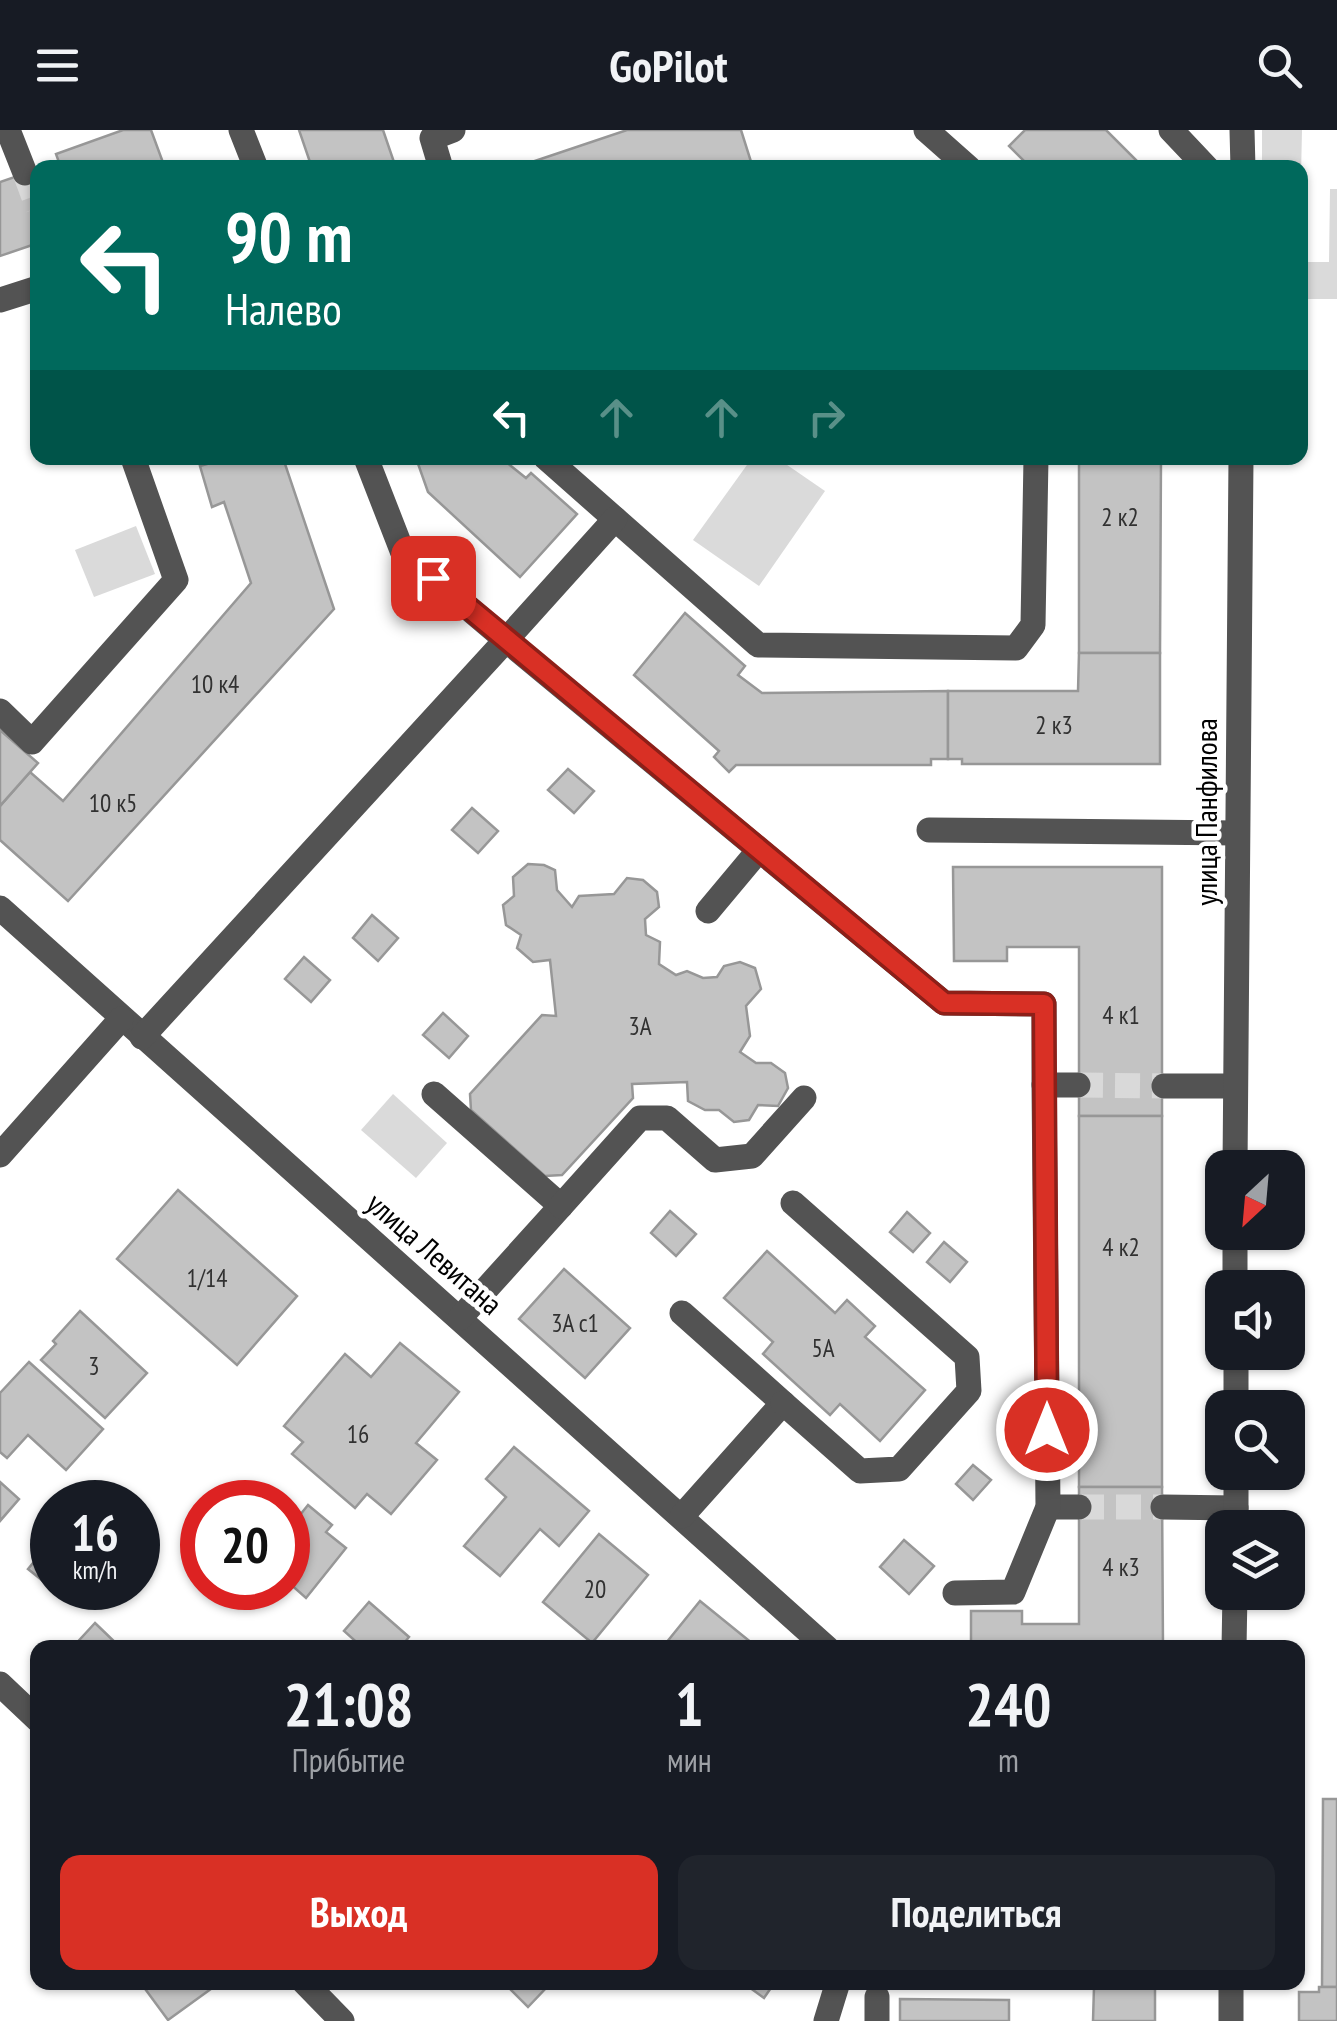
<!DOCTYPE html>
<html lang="ru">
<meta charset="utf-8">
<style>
body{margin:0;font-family:"PT Sans Narrow",sans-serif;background:#20242c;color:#f1f3f6;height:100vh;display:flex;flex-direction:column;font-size:38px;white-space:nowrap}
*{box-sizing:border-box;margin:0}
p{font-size:32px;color:#9ea1a6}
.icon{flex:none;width:55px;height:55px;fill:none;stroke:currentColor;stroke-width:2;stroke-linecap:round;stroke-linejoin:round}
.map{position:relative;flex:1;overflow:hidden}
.details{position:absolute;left:30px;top:1510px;width:1275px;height:350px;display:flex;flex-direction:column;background:#171b24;border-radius:20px;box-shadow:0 2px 8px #0004}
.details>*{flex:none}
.guide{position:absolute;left:30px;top:30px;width:1278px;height:305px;border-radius:20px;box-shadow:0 2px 8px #0004;background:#00695c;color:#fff;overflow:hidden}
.needle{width:65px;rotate:206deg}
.tools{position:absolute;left:1205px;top:1020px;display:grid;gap:20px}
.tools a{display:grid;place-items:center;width:100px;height:100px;border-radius:20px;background:#171b24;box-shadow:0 2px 8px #0004;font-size:50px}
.speed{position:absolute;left:30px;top:1350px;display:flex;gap:20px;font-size:50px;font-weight:700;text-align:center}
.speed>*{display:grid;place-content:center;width:130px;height:130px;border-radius:50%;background:#171b24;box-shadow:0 2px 8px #0004;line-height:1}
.speed small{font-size:25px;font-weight:400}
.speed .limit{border:15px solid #d22;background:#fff;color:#111}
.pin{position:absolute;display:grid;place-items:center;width:85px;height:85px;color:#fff;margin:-42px;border-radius:20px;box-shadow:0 5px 15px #0006}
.me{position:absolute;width:110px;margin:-55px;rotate:0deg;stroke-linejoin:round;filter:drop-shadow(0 0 8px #0008)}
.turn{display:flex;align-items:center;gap:35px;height:210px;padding:0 30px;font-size:45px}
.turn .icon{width:130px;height:130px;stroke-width:2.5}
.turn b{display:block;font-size:70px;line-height:85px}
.lanes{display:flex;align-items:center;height:95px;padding:0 30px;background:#0003;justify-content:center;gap:50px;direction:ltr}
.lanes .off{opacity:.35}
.eta{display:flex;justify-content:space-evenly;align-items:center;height:170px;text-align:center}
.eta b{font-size:60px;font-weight:700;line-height:70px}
.action{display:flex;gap:20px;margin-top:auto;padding:20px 30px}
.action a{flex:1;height:115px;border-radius:20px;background:#d93025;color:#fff;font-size:40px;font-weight:700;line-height:115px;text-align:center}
.action a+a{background:#20242c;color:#f1f3f6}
header{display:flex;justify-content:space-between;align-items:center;height:130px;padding:0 30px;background:#171b24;font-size:45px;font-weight:700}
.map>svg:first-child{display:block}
.green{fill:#dadada}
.building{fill:#c3c3c3;stroke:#979797;stroke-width:2.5}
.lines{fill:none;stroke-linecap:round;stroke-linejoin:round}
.minor-tunnel{stroke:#d9d9d9;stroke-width:25;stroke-dasharray:25 12;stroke-linecap:butt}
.minor{stroke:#535353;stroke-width:25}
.route-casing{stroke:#8d1f18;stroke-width:25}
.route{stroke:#d93025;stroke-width:18}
.labels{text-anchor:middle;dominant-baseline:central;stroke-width:9;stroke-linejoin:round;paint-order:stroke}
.number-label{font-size:25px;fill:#313131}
.street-label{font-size:30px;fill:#000;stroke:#fff}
</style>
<header><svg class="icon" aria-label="menu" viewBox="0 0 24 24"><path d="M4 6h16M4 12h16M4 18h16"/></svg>GoPilot<svg class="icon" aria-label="search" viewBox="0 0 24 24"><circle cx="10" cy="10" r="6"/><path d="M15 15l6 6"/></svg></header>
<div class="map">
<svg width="1337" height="1891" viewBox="0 0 1337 1891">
<rect width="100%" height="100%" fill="#fff"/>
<g class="green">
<polygon points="1262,0 1302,0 1301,46 1300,38 1262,37"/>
<polygon points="1330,59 1337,59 1337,169 1300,169 1300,132 1329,132"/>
<polygon points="752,328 777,328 825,361 759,456 693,410"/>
<polygon points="136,396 155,444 94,467 75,420"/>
<polygon points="393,964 447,1013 416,1048 361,1000"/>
</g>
<g class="building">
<polygon points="123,0 151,0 165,38 61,38 56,24"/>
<polygon points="299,0 383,0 396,38 312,38"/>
<polygon points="627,0 741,0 753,38 514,38"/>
<polygon points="1025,0 1106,0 1144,38 1031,38 1009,16"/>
<polygon points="38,39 38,113 0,126 0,52"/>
<polygon points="228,328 283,328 334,479 68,771 0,710 0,676 30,642 63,671 251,453 224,372 212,377 200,336"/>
<polygon points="416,328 501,328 526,348 531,343 577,384 520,447 428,362"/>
<polygon points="1079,328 1161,328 1160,523 1079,523"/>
<polygon points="685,483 745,536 738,545 762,563 948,561 948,629 931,629 931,635 736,635 729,642 714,627 719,621 634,545"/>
<polygon points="1079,523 1160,523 1160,634 962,634 962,629 948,629 948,561 1078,561"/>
<polygon points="0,600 38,633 0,676"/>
<polygon points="568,639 594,661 574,683 548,660"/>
<polygon points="472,678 498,701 478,723 452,700"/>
<polygon points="528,734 544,735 555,740 557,760 572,777 579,766 614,764 627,748 643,750 657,762 659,777 645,789 646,805 660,812 659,834 676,845 687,841 703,848 717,847 724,836 740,832 755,838 761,859 746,876 750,906 740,922 756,933 771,933 785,943 788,958 778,976 758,975 749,990 734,992 719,980 705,980 688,971 687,952 632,954 633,968 562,1045 545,1046 471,980 470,964 542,885 556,886 550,830 533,832 517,818 521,805 506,795 503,775 514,766 513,747"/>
<polygon points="953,737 1162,737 1162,986 1079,986 1079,817 1007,817 1007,831 954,831"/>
<polygon points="372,785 398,808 378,831 353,808"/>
<polygon points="304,827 330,850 311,872 285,849"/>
<polygon points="443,883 468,906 449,928 423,905"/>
<rect x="1079" y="986" width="83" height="371"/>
<polygon points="178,1060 297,1166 237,1235 117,1129"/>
<polygon points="670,1081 696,1104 676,1126 651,1103"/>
<polygon points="907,1082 930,1103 913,1122 890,1102"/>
<polygon points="944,1112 967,1132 950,1152 927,1132"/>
<polygon points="767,1121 835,1183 847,1170 875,1196 865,1207 925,1260 880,1311 840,1274 830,1285 763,1224 773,1212 724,1168"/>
<polygon points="564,1139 630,1198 585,1248 519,1189"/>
<polygon points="80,1181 147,1243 105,1288 41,1230 56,1214 53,1211"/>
<polygon points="400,1213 459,1262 416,1313 437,1330 391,1384 367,1364 355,1378 292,1324 303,1312 284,1296 345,1224 371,1247"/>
<polygon points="29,1232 103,1299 66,1340 28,1305 7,1328 0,1322 0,1263"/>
<polygon points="514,1317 589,1381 559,1416 540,1399 500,1446 464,1416 506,1367 486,1349"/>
<polygon points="973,1335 991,1350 973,1370 956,1354"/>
<polygon points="0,1352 19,1369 0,1391"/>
<polygon points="1079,1357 1162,1357 1163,1518 971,1518 971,1481 1022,1481 1022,1494 1079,1494"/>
<polygon points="308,1375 332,1395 326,1402 346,1418 306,1468 288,1452 288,1400"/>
<polygon points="599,1404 648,1445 592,1513 543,1472"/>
<polygon points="52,1410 52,1458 71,1458 63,1467 28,1439"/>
<polygon points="904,1410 934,1436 909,1464 880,1437"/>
<polygon points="700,1471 758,1518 662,1518"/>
<polygon points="369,1472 409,1507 400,1518 363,1518 344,1501"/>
<polygon points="95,1493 121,1518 72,1518"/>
<polygon points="1323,1669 1337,1669 1337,1857 1322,1857"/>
<polygon points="140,1852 212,1852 215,1856 168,1890"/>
<polygon points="503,1852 542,1852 547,1857 528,1877"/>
<polygon points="742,1852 775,1852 764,1868"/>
<polygon points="1094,1857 1155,1857 1155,1891 1093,1891"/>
<polygon points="1319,1857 1337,1857 1337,1891 1299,1891 1299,1862 1319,1862"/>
<polygon points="900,1869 1009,1870 1009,1891 900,1891"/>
</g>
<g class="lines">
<g class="minor-tunnel">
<polyline points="25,43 38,78"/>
<polyline points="1078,955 1164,956"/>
<polyline points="1079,1377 1163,1377"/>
</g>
<g class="minor">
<polyline points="8,0 25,43"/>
<polyline points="241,0 256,38"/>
<polyline points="926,0 969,38"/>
<polyline points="1171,0 1207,38"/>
<polyline points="1242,0 1243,38"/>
<polyline points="441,38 432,8 453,0"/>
<polyline points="0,170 38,158"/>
<polyline points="546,328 758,515 1016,518 1033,495 1036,328"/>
<polyline points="615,389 506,510 944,873 1044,874 1044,955 1078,955"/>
<polyline points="0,581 32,612 176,450 133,328"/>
<polyline points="929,700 1237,703"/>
<polyline points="0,778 827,1518"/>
<polyline points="708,781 759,720"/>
<polyline points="142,907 506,510 403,423 366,328"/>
<polyline points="1164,956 1235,956"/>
<polyline points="434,964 561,1076 460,1188"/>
<polyline points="0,1025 121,889"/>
<polyline points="1235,1038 1241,328"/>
<polyline points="561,1076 640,988 667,988 715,1030 752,1026 804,968"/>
<polyline points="1235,1102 1235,1158"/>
<polyline points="682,1183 783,1273 682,1386"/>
<polyline points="1236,1222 1236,1278"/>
<polyline points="783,1273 860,1341 899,1339 969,1261 967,1227 793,1073"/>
<polyline points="1048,1377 1079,1377"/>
<polyline points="1163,1377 1236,1378"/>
<polyline points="1236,1398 1236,1342"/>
<polyline points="955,1463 1013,1462 1048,1377 1044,955"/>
<polyline points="1234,1518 1235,1462"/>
<polyline points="0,1554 38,1590"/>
<polyline points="304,1852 342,1891"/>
<polyline points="826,1891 838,1852"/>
<polyline points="877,1891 877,1867"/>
<polyline points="1231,1891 1231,1852"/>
</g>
</g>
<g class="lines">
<defs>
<polyline id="route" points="433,448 944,873 1044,874 1047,1300"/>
</defs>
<use href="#route" class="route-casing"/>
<use href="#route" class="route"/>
</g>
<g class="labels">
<g class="number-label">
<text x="1120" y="387">2 к2</text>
<text x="215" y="554">10 к4</text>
<text x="1054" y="595">2 к3</text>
<text x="113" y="673">10 к5</text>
<text x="1121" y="885">4 к1</text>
<text x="640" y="896">3А</text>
<text x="1121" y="1117">4 к2</text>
<text x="207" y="1148">1/14</text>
<text x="575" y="1193">3А с1</text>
<text x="823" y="1218">5А</text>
<text x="94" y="1236">3</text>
<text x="358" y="1304">16</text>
<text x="1121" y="1437">4 к3</text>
<text x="595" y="1459">20</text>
</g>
<g class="street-label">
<text transform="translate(1205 682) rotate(-90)">улица Панфилова</text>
<text transform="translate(435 1123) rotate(41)">улица Левитана</text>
</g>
</g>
</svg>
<div class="tools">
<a><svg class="needle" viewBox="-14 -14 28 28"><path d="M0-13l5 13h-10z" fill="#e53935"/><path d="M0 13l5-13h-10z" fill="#9ea1a6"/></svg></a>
<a><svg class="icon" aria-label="sound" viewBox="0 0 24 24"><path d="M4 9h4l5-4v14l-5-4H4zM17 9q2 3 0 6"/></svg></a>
<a><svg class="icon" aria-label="search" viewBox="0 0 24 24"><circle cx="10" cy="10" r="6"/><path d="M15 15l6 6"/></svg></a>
<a><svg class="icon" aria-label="layers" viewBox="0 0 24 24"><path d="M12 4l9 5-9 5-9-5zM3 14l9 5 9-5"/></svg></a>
</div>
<div class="speed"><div>16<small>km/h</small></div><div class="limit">20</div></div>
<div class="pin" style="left:433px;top:448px;background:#d93025"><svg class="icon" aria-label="arrive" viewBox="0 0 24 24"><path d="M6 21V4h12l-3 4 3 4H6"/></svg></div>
<svg class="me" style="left:1047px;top:1300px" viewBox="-20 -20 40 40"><circle r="17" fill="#d93025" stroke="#fff" stroke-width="3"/><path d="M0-11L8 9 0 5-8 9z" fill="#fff"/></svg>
<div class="guide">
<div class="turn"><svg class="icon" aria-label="left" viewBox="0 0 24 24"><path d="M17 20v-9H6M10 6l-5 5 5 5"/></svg><div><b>90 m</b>Налево</div></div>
<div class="lanes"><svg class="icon" aria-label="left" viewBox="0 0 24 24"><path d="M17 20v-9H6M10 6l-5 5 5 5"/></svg><svg class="icon off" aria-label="ahead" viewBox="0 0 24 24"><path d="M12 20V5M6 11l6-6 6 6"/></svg><svg class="icon off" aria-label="ahead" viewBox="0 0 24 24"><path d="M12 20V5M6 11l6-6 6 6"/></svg><svg class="icon off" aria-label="right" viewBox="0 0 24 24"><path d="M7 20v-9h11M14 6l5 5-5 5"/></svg></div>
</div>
<section class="details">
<div class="eta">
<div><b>21:08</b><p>Прибытие</p></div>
<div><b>1</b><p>мин</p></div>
<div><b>240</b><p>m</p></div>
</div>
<div class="action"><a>Выход</a><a>Поделиться</a></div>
</section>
</div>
